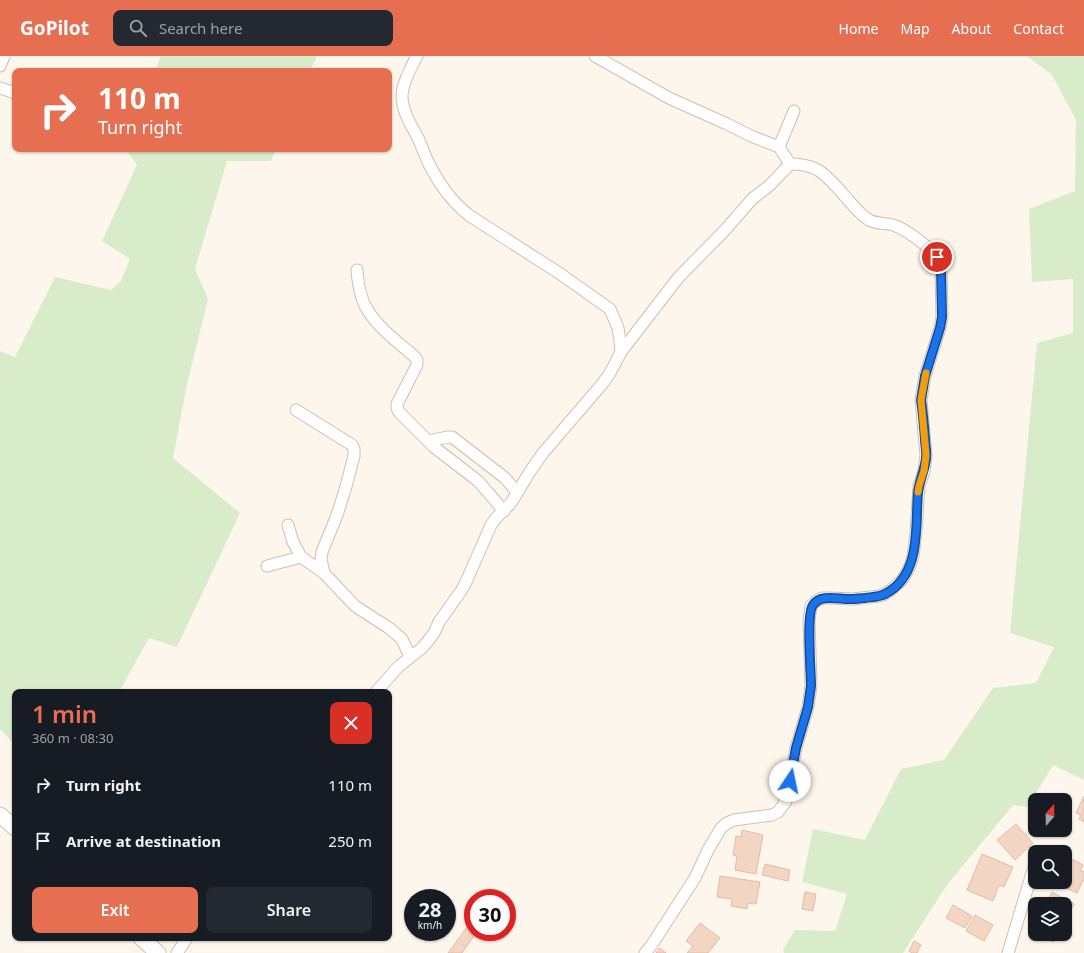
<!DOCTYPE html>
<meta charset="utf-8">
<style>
body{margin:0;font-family:"Noto Sans",sans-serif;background:#242831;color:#f1f3f6;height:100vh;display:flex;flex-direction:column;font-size:15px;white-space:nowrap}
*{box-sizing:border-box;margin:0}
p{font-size:13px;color:#9ea1a6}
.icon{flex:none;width:22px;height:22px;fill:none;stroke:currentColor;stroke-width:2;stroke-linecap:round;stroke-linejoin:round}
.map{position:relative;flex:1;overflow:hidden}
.sheet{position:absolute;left:12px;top:633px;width:380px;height:252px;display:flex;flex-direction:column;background:#171b24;border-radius:8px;box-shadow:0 1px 3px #0004}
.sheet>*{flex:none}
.guide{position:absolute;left:12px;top:12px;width:380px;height:84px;border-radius:8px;box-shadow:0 1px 3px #0004;background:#e76f51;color:#fff;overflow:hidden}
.needle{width:26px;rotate:20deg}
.controls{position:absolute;left:1028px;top:737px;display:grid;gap:8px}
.controls a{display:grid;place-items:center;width:44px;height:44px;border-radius:8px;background:#171b24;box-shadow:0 1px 3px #0004;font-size:20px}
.speed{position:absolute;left:404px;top:833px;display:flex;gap:8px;font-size:20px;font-weight:700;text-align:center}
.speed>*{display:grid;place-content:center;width:52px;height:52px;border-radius:50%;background:#171b24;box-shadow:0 1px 3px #0004;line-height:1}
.speed small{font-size:10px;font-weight:400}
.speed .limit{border:6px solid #d22;background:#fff;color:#111}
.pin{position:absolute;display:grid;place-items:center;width:34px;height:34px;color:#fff;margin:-17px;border:2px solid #fff;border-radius:50%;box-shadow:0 1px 4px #0007}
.me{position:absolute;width:44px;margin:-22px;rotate:11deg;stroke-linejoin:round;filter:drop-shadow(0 0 3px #0008)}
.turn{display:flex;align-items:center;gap:14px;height:84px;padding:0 20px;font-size:18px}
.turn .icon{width:52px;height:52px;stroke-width:2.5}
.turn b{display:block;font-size:28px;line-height:34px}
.round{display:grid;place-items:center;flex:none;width:42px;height:42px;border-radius:8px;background:#242831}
.summary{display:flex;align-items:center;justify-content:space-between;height:68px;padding:0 20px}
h1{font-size:24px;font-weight:600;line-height:30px;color:#e76f51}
.primary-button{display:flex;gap:8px;margin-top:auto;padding:8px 20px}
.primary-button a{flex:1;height:46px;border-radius:8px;background:#e76f51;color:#fff;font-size:16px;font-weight:600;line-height:46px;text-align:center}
.primary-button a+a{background:#242831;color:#f1f3f6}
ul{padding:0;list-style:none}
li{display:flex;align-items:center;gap:12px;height:56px;padding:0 20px}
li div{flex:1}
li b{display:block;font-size:15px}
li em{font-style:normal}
header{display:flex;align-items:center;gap:24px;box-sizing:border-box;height:56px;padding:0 20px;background:#e76f51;color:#fff}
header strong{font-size:19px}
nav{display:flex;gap:22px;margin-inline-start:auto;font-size:14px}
.search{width:280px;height:36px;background:#242831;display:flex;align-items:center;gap:10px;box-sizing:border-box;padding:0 14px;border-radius:8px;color:#9ea1a6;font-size:15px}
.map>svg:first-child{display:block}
.green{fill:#d8ecc9}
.building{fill:#f3d5c3;stroke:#e6bba3}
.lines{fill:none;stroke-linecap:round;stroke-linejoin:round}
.street-casing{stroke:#d1beb0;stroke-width:13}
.secondary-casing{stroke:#d6c0b0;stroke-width:17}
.street{stroke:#fff;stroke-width:11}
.secondary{stroke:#fff;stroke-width:15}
.route-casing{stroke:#114b97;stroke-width:10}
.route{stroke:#1a73e8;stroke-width:7}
.slow{stroke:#f59e0b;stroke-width:7}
</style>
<header>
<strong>GoPilot</strong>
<div class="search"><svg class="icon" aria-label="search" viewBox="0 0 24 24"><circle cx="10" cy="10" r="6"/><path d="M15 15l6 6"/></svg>Search here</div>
<nav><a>Home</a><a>Map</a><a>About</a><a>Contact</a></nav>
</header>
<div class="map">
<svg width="1084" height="897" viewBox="0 0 1084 897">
<rect width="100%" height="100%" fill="#fdf6ec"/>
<g class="green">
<polygon points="161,0 317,0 310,15 155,15"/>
<polygon points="1027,0 1084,0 1084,724 1053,709 1028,751 1013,749 947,829 903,897 784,897 783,894 795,874 835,875 847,838 802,826 813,773 865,784 901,713 944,704 993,632 1036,627 1054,591 1010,577 1037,287 1073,277 1073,223 1032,226 1029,153 1075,135 1076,64 1052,19"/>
<polygon points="126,93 276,93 271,105 227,105 195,213 208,243 187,328 173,402 240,457 177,591 149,582 119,636 15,636 15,689 0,673 0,295 15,301 55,221 111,234 121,225 130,203 102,185 137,109"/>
</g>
<g class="building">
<polygon points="1084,740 1084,766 1079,763 1081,759 1076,757"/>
<polygon points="1016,768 1033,787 1015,804 997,784"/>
<polygon points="742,774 763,779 756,818 735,814 737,800 733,799 736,780 741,781"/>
<polygon points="982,798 1013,811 1004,831 999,829 993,845 967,834"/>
<polygon points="1070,802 1083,809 1080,814 1084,816 1084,822 1077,837 1054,826 1065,826 1065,804 1067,805"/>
<polygon points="765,808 790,814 788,825 762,819"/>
<polygon points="720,820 760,826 756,848 748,847 747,853 731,850 732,843 717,841"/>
<polygon points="805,836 816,838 813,855 802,853"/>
<polygon points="1052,836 1074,848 1065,865 1065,848 1040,848 1043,842 1048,844"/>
<polygon points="953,849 972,860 965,872 946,862"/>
<polygon points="975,859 993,869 984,885 966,875"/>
<polygon points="470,867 473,869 473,876 477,876 462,897 448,897"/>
<polygon points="700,867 720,882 708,897 687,897 693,890 686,885"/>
<polygon points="1040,878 1058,878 1053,886 1040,879"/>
<polygon points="914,885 921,889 917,897 912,897 909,895"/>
<polygon points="660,892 666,897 656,897"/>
</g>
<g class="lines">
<defs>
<g id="street">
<path d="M417 0C411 11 402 28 402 40 402 55 411 69 418 82 422 91 425 100 429 108 440 129 451 145 470 160L559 217 610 253 618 272 620 285 621 296"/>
<polyline points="595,0 669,42 727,68 751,80 779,91"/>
<polyline points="0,10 4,0"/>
<polyline points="0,32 15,37"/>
<polyline points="790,108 779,91 794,55"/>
<path d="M357 214C358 227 360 242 367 253 378 272 398 286 415 301L417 304V309L397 348V352L399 356 434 391 469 418 479 426 504 455"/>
<polyline points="296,354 352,389 354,393 354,400 345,434 337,459 322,496 321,503 324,517 355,550 389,572 402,583 410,601"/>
<polyline points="428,385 448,381 452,381 505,422 517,436"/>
<polyline points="288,469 293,486 301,501 324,517"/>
<polyline points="267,510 301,501"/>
<polyline points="376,636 398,611 422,592 428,585 434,577 439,566 461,535 465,528 491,469 496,462 511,447 531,414 543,397 603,327 610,317 621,296 678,222 726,173 752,143 770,129 790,108"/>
<polyline points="177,897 187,882"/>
<path d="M645 897 651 890 695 822 708 794 721 772 727 767 734 764 772 759 778 756 786 745 796 692 808 651 811 630 809 565 811 550 815 546 822 542H829L853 543 879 540 885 538 891 534 903 523 910 510 913 500 916 476 919 430 924 415 926 399 921 344 925 320 940 272 942 261 941 212C940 208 940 204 937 201 928 190 906 173 893 169 885 167 876 168 869 164 861 159 855 152 849 145 841 136 827 118 816 113 808 109 799 108 790 108"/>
<polyline points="1008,897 1035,807"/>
</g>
<g id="secondary">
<polyline points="0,759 15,772"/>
<polyline points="141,882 158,897"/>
</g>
</defs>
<use href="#street" class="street-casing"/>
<use href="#secondary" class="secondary-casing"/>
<use href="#street" class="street"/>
<use href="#secondary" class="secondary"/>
</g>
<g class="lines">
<defs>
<path id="route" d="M790 725 796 692 808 651 811 630C811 615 806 558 813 549 821 537 840 544 853 543 857 543 861 542 865 542 872 541 879 541 885 538 922 519 915 470 918 437 919 425 925 414 926 402 927 396 925 389 925 383 924 370 923 357 921 344L925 320 940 272 942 261 941 212 940 206 937 201"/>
</defs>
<use href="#route" class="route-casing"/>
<use href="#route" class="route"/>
<polyline class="slow" points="918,436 919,430 924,415 926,399 921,344 926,317"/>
</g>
</svg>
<div class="controls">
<a><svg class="needle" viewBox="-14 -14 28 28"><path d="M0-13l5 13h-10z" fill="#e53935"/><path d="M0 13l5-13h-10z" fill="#9ea1a6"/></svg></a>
<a><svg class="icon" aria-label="search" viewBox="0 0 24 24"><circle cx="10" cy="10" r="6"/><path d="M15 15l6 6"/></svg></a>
<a><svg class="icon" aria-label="layers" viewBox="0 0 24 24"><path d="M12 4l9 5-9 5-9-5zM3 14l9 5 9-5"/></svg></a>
</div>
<div class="speed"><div>28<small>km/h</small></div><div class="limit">30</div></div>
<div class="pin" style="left:937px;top:201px;background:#d93025"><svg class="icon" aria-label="arrive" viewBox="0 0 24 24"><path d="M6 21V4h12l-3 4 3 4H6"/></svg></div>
<svg class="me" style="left:790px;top:725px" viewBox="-20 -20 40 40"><circle r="19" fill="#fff"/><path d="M0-13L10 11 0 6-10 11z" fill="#1a73e8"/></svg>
<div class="guide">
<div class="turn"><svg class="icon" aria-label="right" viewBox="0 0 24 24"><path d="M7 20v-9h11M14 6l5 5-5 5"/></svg><div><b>110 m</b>Turn right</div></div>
</div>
<section class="sheet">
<div class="summary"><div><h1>1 min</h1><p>360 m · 08:30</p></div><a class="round" style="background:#d93025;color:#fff"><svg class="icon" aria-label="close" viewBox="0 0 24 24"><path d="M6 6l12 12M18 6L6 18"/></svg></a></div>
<ul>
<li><svg class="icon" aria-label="right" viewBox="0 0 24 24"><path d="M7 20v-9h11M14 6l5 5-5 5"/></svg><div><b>Turn right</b></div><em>110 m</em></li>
<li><svg class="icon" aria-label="arrive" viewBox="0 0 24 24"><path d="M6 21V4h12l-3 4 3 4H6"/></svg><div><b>Arrive at destination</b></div><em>250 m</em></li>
</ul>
<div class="primary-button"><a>Exit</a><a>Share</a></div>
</section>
</div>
